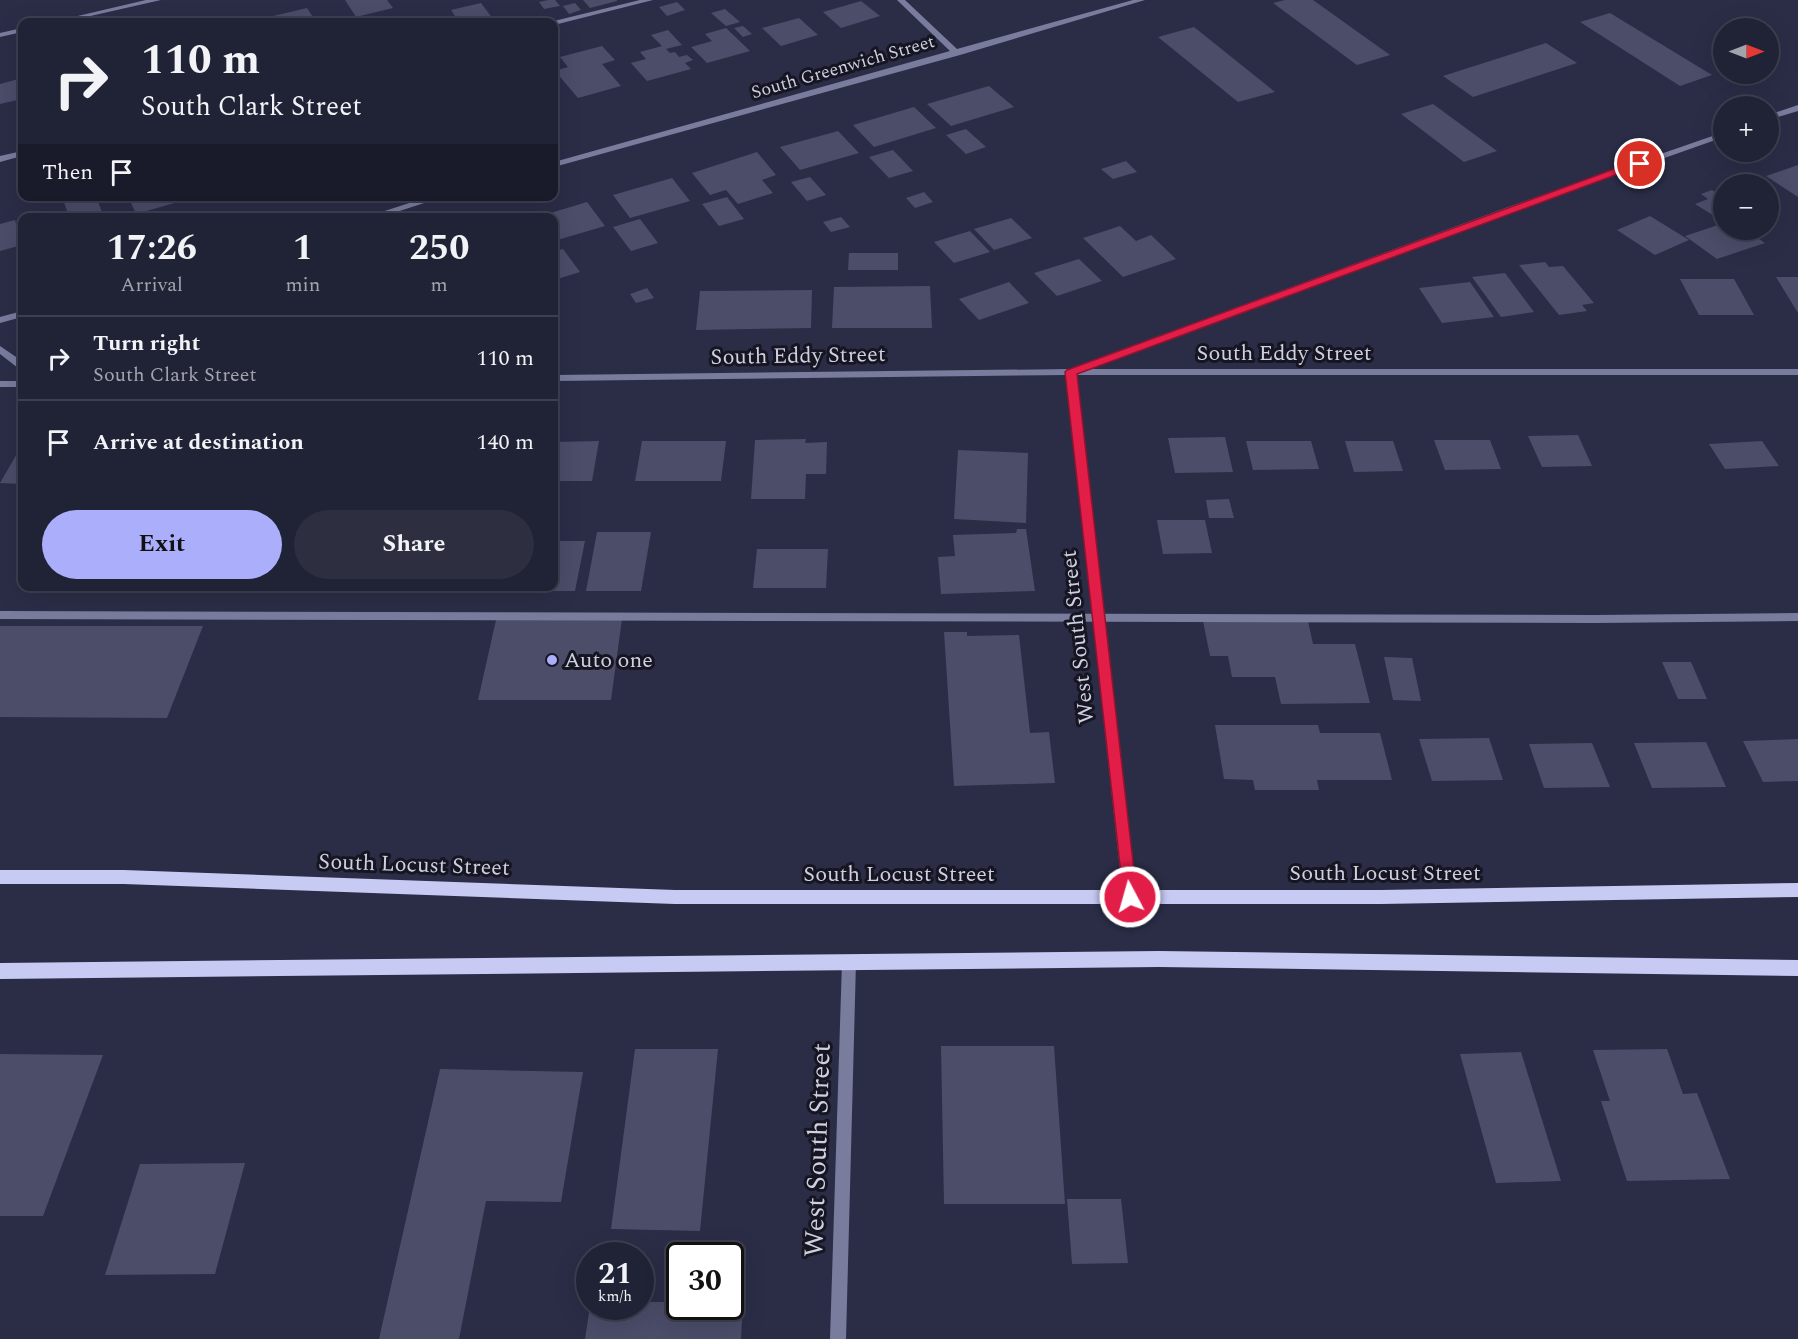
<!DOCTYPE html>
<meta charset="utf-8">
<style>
body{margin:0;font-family:Spectral,serif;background:#2d2f41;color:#f1f3f6;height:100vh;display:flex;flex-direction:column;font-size:22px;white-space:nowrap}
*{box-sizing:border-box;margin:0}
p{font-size:20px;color:#a2a4ad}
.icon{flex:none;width:33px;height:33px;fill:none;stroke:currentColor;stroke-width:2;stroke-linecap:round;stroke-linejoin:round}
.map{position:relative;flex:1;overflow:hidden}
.side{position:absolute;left:18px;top:213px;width:540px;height:378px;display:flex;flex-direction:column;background:#202235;border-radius:12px;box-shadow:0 6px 24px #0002,0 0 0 2px #3d3f50}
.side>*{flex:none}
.top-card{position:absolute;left:18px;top:18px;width:540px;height:183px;border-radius:12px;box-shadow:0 6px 24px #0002,0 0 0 2px #3d3f50;background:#202235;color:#f1f3f6;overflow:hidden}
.needle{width:39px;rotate:90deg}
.buttons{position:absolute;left:1713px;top:18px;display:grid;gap:12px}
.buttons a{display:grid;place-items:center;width:66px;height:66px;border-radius:50%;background:#202235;box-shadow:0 6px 24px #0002,0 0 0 2px #3d3f50;font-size:30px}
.speed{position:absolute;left:576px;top:1242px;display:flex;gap:12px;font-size:30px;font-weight:700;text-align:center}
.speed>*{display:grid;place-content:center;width:78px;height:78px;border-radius:50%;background:#202235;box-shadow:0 6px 24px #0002,0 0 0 2px #3d3f50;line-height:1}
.speed small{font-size:15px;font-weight:400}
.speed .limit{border:3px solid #111;border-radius:9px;background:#fff;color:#111}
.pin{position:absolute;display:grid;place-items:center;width:51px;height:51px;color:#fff;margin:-26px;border:3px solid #fff;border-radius:50%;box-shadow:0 2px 6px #0007}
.me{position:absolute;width:66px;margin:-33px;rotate:354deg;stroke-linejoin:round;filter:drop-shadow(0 0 4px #0008)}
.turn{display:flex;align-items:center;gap:21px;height:126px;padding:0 24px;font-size:27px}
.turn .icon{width:78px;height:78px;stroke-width:2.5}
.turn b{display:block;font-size:42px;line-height:51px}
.then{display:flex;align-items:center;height:57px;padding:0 24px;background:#0003;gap:12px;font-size:22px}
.eta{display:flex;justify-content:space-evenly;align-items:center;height:102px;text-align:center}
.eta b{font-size:36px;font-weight:700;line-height:42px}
.action{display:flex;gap:12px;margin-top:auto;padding:12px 24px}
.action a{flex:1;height:69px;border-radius:36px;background:#abaffb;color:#111;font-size:24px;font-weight:700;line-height:69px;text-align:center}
.action a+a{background:#2d2f41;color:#f1f3f6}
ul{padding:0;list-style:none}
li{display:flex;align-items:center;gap:18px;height:84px;padding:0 24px;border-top:2px solid #3d3f50}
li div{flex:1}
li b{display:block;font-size:22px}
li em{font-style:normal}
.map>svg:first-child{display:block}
.building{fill:#4b4d69}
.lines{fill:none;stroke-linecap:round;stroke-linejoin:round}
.lane{fill:#797c9d;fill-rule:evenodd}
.street{fill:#797c9d;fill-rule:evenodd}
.primary{fill:#c7cbf4;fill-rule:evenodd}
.route{fill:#e11d48;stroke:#92132f;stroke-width:1.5}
.poi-dot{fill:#abaffb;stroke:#161622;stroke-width:2}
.labels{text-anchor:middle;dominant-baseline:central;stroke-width:6;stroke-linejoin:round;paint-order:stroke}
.far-street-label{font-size:18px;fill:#ced0e1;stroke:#161622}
.street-label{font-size:22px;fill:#ced0e1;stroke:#161622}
.poi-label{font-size:22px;fill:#ced0e1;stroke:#161622;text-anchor:start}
.near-street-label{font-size:27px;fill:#ced0e1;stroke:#161622}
</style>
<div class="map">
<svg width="1798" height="1339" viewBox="0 0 1798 1339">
<rect width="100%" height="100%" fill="#2b2d47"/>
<g class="building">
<polygon points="345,0 387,0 393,8 356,17"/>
<polygon points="548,0 555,0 560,6 544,9 539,2"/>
<polygon points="583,0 617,0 617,1 590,8"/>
<polygon points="1285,0 1313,0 1390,55 1357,65 1273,3"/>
<polygon points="861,1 880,16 841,28 823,12"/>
<polygon points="677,2 685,10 667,16 659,7"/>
<polygon points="481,3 493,19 480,22 459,22 451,10"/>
<polygon points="575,3 581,10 569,14 563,6"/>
<polygon points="307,8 316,22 273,22 269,17"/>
<polygon points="725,9 740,22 726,26 711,13"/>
<polygon points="1610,13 1712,75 1680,86 1580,22"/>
<polygon points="799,18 818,35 781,46 762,28"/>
<polygon points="743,26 752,34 743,37 734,28"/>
<polygon points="1194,27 1275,92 1238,102 1158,37"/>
<polygon points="726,28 750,51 707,63 691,47 712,41 705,34"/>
<polygon points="668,30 682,45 666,49 670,53 675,52 679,57 687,55 693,60 685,63 691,69 647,81 631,63 646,59 640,52 662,46 651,35"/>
<polygon points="1546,43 1577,63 1473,97 1443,76"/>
<polygon points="602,46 615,60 602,64 621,86 578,98 555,71 568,67 560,57"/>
<polygon points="22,78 22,99 0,104 0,84"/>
<polygon points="989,86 1014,107 951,126 927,104"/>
<polygon points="1433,104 1497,151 1464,162 1401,114"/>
<polygon points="914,107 936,128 874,147 853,125"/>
<polygon points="966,129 986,147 966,154 946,135"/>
<polygon points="838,131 859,153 800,170 780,147"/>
<polygon points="893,150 913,171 889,178 869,157"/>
<polygon points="757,152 776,175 762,180 773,193 738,204 726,190 710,195 692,173"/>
<polygon points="1126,161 1137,172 1113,179 1101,169"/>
<polygon points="1798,165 1798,197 1766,176"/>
<polygon points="810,177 826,195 807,201 791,182"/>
<polygon points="672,178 690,201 630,218 613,195"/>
<polygon points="1712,190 1720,195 1724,193 1724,222 1695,204 1708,199 1701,194"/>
<polygon points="924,192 933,202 915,208 906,198"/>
<polygon points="62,196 96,196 104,218 44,218 67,211"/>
<polygon points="128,196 183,196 185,200 136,214"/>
<polygon points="727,197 744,219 719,226 702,204"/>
<polygon points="587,202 605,226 554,241 554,218 534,218"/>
<polygon points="1650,216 1689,240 1655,255 1617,230"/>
<polygon points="841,217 850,227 831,232 823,222"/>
<polygon points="1011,218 1032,238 994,250 974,229"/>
<polygon points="640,219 658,243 631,251 613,227"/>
<polygon points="15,220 22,245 0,251 0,224"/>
<polygon points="1724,223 1724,230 1746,230 1765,243 1717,259 1685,236"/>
<polygon points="1120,226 1136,241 1151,235 1176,259 1123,277 1083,238"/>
<polygon points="970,231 990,252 954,263 934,242"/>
<polygon points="563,249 580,272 554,280 554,251"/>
<polygon points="849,253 898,253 898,270 848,270"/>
<polygon points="1079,259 1102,281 1057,296 1034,273"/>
<polygon points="1545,262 1549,267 1563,266 1594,303 1582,305 1587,311 1559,315 1519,265"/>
<polygon points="1505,273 1534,312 1501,317 1472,277"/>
<polygon points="1776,277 1798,277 1798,313"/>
<polygon points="1680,279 1734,279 1754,315 1699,315"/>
<polygon points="1009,282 1029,303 979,320 959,299"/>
<polygon points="1470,282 1494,317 1442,323 1419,288"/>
<polygon points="930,286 932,328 832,328 834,287"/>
<polygon points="647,288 654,298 636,303 630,294"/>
<polygon points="812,290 811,328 696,330 700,291"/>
<polygon points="1578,435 1592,466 1542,467 1528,436"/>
<polygon points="1225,437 1233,472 1175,473 1168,438"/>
<polygon points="806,439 805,443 827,442 826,474 806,474 805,499 751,499 755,440"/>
<polygon points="1434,440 1490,440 1501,469 1445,470"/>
<polygon points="599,441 592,481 554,481 554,442"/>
<polygon points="642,441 726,441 721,481 635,481"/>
<polygon points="1246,441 1311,441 1319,469 1253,470"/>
<polygon points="1345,441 1393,441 1403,471 1354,472"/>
<polygon points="1762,441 1779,466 1725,469 1709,444"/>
<polygon points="22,445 22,484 0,483"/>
<polygon points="958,450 1028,453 1026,523 954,519"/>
<polygon points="1229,499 1234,518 1209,518 1206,500"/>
<polygon points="1157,520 1205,520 1212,553 1163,554"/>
<polygon points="1017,529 1026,529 1035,591 941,594 938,557 955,556 953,535 1016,533"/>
<polygon points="597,532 651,532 641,591 586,591"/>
<polygon points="554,541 585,541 575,591 523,591 524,586 554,586"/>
<polygon points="757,549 828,549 826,588 753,588"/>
<polygon points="622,619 611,700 478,700 496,620"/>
<polygon points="1203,621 1308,621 1313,644 1355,644 1370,703 1281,704 1275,677 1232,677 1228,656 1210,656"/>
<polygon points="0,626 203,626 167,718 0,717"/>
<polygon points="944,632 967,632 967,636 1019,635 1030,733 1049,732 1055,783 954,786"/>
<polygon points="1384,657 1412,658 1421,701 1393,700"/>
<polygon points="1662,662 1691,662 1707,699 1678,699"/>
<polygon points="1215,725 1318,725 1320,733 1380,733 1392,780 1317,780 1319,790 1255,790 1253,780 1224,779"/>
<polygon points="1489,738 1503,780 1432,781 1419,739"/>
<polygon points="1798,739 1798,781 1763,782 1743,741"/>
<polygon points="1706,742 1726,787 1652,788 1634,743"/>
<polygon points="1592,743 1610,787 1544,788 1529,744"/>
<polygon points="941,1046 1054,1046 1065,1204 944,1204"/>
<polygon points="635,1049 718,1049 700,1231 611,1229"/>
<polygon points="1667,1049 1683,1094 1697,1093 1730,1179 1627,1181 1601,1101 1610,1101 1593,1050"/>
<polygon points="1521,1052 1561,1181 1496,1183 1460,1054"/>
<polygon points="0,1054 103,1055 43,1216 0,1216"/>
<polygon points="440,1069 583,1072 561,1202 486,1201 459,1339 379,1339"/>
<polygon points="245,1163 215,1274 105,1275 140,1164"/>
<polygon points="1067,1199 1121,1199 1128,1263 1072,1264"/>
<polygon points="640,1302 680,1302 680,1306 730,1306 730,1303 743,1303 741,1339 585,1339 590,1306 640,1306"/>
</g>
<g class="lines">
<g class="lane">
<polygon points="640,0 653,0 554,25 554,22 550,22"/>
<polygon points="22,151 22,156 0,162 0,156"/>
<polygon points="0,611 1594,615 1798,613 1798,621 1594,623 0,619"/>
</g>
<g class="street">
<polygon points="146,0 161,0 64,22 52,22"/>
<polygon points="897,0 905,0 957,49 1133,0 1145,0 960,55 554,167 554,162 950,51"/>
<polygon points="22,28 22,32 0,37 0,33"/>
<polygon points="1798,105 1798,111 1768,120 1768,115"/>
<polygon points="1724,132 1724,137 1517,210 1089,369 1798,369 1798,375 1076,375 1137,897 1135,901 1130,903 1125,901 1123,897 1066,375 554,381 554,375 1070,369 1511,206"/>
<polygon points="431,196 446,196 378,218 363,218"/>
<polygon points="22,311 22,317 0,323 0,317"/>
<polygon points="0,346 22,361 22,369 18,368 0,354"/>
<rect x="0" y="381" width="22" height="6"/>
<polygon points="849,956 854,958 856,962 846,1339 830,1339 842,962 844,958"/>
</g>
<g class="primary">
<polygon points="0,870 124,870 675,890 1381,890 1798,883 1798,897 1381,904 675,904 124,884 0,884"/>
<polygon points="1159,951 1798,960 1798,976 1159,967 0,979 0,963"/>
</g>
</g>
<polygon class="route" points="1636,161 1645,164 1077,374 1137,897 1135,901 1130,903 1124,901 1065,372 1067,370"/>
<circle class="poi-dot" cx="552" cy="660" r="6"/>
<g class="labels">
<g class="far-street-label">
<text transform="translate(843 67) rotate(-16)">South Greenwich Street</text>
</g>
<g class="street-label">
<text x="1284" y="353">South Eddy Street</text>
<text transform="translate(798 356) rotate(-1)">South Eddy Street</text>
<text transform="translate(1078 637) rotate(-96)">West South Street</text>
<text transform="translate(414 865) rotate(2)">South Locust Street</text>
<text x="1385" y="873">South Locust Street</text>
<text x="899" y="874">South Locust Street</text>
</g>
<g class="poi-label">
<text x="564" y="660">Auto one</text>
</g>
<g class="near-street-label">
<text transform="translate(818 1150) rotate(-88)">West South Street</text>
</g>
</g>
</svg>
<div class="buttons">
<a><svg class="needle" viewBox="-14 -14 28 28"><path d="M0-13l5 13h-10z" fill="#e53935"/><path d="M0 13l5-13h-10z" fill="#a2a4ad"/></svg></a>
<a>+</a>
<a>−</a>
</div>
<div class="speed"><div>21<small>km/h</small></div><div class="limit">30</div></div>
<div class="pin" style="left:1640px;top:164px;background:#d93025"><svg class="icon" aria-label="arrive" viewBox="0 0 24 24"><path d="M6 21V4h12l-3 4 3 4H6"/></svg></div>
<svg class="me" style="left:1130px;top:897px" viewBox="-20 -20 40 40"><circle r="17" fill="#e11d48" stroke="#fff" stroke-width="3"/><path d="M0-11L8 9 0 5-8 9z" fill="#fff"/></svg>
<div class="top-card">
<div class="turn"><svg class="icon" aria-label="right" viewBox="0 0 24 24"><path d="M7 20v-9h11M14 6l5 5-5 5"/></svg><div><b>110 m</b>South Clark Street</div></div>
<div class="then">Then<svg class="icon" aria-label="arrive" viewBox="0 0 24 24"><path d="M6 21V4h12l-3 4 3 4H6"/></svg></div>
</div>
<section class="side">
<div class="eta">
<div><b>17:26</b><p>Arrival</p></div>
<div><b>1</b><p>min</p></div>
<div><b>250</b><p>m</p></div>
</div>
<ul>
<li><svg class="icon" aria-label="right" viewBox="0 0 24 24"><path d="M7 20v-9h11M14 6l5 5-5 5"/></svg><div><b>Turn right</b><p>South Clark Street</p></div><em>110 m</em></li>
<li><svg class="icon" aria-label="arrive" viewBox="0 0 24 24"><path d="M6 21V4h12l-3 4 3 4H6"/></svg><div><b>Arrive at destination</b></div><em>140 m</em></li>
</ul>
<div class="action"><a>Exit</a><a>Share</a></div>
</section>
</div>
